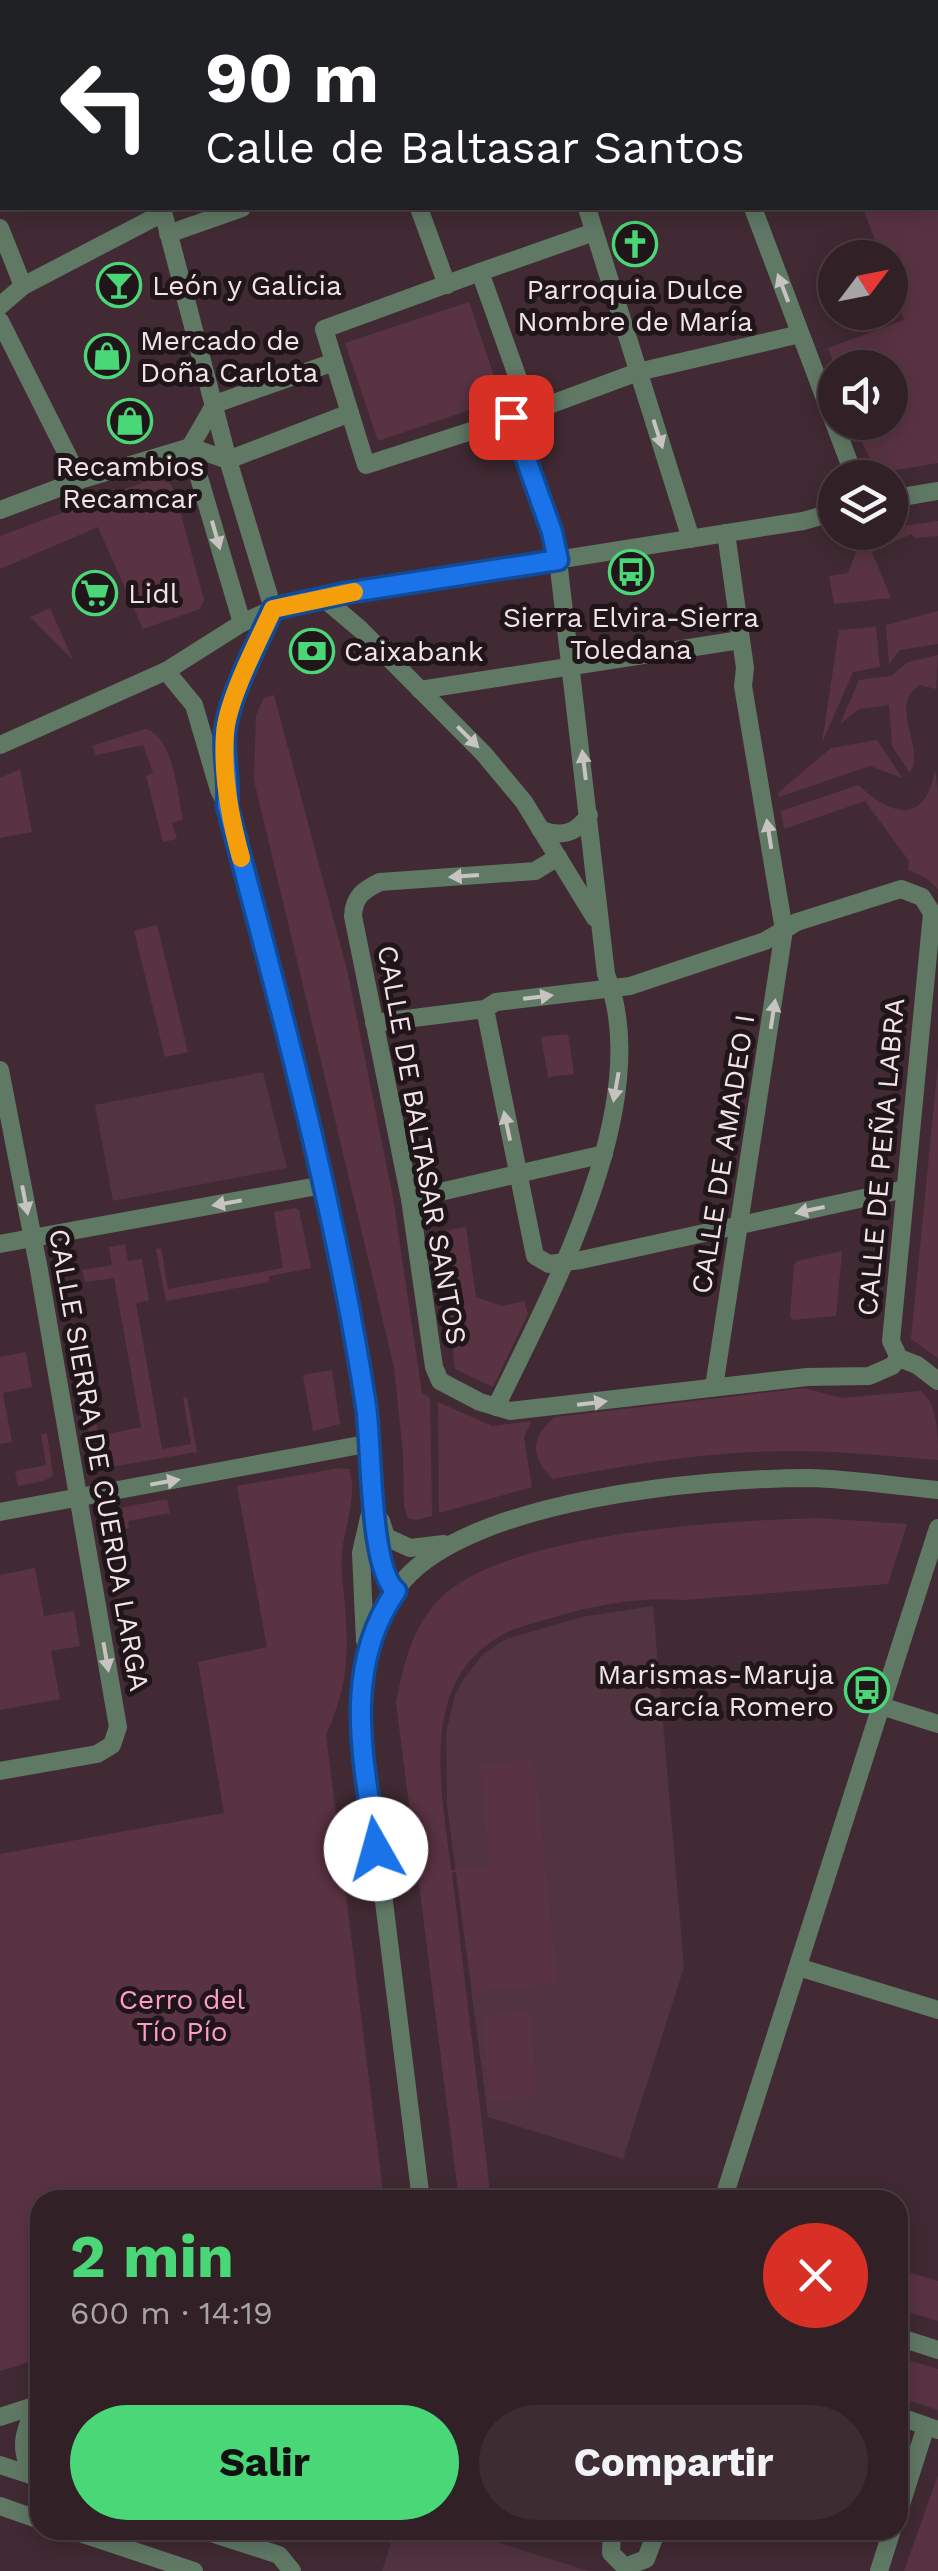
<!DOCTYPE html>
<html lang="es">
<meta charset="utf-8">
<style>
body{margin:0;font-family:"Work Sans",sans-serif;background:#3d2d32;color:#f1f3f6;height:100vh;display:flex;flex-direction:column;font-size:38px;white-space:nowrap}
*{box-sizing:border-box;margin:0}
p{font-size:32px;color:#a8a3a7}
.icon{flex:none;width:55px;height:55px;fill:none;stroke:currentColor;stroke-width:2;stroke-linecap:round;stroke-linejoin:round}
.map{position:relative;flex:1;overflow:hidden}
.drawer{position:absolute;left:30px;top:2190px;width:878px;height:350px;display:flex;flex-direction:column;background:#312026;border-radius:30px;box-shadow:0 5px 25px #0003,0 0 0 2px #4c3e43}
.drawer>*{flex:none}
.guide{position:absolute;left:0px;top:0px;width:940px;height:210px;box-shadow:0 5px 25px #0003,0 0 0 2px #4c3e43;background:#202124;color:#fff;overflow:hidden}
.needle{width:65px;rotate:58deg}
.controls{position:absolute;left:818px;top:240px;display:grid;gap:20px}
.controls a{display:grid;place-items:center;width:90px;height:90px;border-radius:50%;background:#312026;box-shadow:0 5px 25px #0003,0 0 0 2px #4c3e43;font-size:50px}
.pin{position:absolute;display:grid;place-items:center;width:85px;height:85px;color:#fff;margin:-42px;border-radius:20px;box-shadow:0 5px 15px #0006}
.me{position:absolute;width:110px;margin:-55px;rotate:353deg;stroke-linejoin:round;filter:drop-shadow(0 0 8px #0008)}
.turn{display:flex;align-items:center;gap:35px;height:210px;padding:0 40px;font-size:45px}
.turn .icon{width:130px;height:130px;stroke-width:2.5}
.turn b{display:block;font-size:70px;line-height:85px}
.round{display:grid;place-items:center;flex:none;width:105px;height:105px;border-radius:52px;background:#3d2d32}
.headline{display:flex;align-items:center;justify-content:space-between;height:170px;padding:0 40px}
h1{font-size:60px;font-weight:700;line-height:75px;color:#4ad777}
.button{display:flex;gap:20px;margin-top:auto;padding:20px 40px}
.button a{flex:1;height:115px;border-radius:60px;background:#4ad777;color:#111;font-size:40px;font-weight:700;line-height:115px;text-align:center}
.button a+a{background:#3d2d32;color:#f1f3f6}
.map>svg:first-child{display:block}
.built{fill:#513440}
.green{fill:#5a3343}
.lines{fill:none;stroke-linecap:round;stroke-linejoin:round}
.minor{stroke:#607965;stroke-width:18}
.motorway{stroke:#9ddbaa;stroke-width:30}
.oneway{fill:#c7c3c1}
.route-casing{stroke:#114b97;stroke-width:25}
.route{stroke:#1a73e8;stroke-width:18}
.slow{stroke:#f59e0b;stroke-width:18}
.labels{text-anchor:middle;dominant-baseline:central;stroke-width:10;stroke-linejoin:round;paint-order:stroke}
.poi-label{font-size:28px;fill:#f3e3e9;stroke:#20161a;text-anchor:start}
.street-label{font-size:28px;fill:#f3e3e9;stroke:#20161a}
.park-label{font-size:28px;fill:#fd9dc5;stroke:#20161a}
</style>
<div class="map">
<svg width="938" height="2571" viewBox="0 0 938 2571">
<rect width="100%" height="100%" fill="#412a33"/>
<g class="built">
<polygon points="263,1072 287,1168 113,1201 95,1105"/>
<polygon points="653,1606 684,1967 623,2159 488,2117 447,1805 446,1733 455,1695 463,1680 483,1654 506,1639 581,1617"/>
<polygon points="395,2530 457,2530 589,2571 382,2571"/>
</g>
<g class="green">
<path d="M938 143V463C878 472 877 484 855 423L890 422V368H835L828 348 904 320 890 281V258L881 257 863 208H938Z"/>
<polygon points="469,302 502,399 378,441 345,343"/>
<polygon points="155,478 171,484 176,496 204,600 200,609 143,629 98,527 0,569 0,536"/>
<polygon points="938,521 938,536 914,538 912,534 872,552 891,598 834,604 829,576 848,573 863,533 890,532 890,528"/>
<polygon points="50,608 73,660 30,617"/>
<polygon points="938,611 938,644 900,650 889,664 886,625"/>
<polygon points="876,627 880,667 853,672 822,743 839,630"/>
<path d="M938 655 936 689 920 685C887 704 926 747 910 773L892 746 889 705 859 709 840 724 859 680 891 676 908 662Z"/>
<polygon points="274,695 348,974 393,1198 422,1393 430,1398 432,1516 416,1520 408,1518 404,1506 403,1453 394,1367 254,780 256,715 264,698"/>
<path d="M145 729C174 736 177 793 183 820L172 823 177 839 163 842 146 776 153 773 143 745 96 755 92 746Z"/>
<polygon points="877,740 902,778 870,766 779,797 778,793 831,748"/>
<polygon points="20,769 32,832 0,838 0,778"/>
<path d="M935 769 938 793V889L926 878 908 870 909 861 865 801 784 829 781 811 858 785C893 817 926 825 935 769Z"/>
<polygon points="157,925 188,1052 165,1057 134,931"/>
<polygon points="568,1034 574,1074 548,1077 541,1037"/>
<polygon points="938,1064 938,1358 911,1339"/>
<polygon points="295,1208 299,1210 311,1268 269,1276 269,1282 166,1301 156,1249 161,1248 168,1289 283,1268 274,1212"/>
<polygon points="466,1227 476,1297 502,1306 524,1301 528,1314 493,1387 455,1369 439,1232"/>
<polygon points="125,1244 128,1261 142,1259 149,1300 136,1303 162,1449 191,1444 183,1398 187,1397 197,1452 104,1468 99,1467 93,1456 84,1405 92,1404 99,1436 141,1427 114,1278 85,1282 82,1270 112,1265 109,1247"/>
<polygon points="842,1251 836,1316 793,1320 790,1316 794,1265 797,1261"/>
<polygon points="26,1352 32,1387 3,1393 12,1442 0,1444 0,1357"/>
<polygon points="332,1370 340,1424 313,1431 303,1375"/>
<path d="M804 1388 842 1398 920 1391C938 1402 938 1435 938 1460 889 1456 840 1451 791 1451 711 1451 632 1464 553 1479 530 1457 530 1438 555 1417Z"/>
<polygon points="438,1402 492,1426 532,1421 524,1437 532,1487 439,1513"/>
<polygon points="47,1433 53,1475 44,1481 18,1486 15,1471 46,1465 41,1434"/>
<path d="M340 1468 349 1469C358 1495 345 1525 342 1552 340 1570 344 1589 345 1607 349 1657 347 1688 326 1735L384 2200H40V2359L0 2371V1854L224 1813 198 1662 267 1647 237 1486Z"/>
<polygon points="167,1499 170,1513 128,1521 129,1528 107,1532 105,1520 114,1509"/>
<path d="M816 1518 907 1524 888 1584 683 1600C641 1597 595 1605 555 1617 538 1622 519 1626 504 1634 416 1680 442 1790 451 1870L489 1866 480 1765 534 1759 558 1984 473 1992 456 1872 452 1873 491 2200H459L396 1702C404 1665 410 1633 435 1604 497 1532 725 1521 816 1518Z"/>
<polygon points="35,1568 44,1616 74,1611 80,1646 51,1651 60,1699 0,1710 0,1575"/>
<polygon points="531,2012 537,2097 489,2100 483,2015"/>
<polygon points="898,2269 938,2281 938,2321 898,2309"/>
<polygon points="898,2357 938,2369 938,2410 898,2397"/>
<polygon points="938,2475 938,2571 904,2571"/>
</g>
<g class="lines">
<g class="minor">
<polyline points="60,0 62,2"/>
<polyline points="348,0 349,2"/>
<polyline points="676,0 677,2"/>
<polyline points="231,2 234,0"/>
<polyline points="162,208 228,460 273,609"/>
<polyline points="419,208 447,285"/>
<polyline points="587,208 691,539"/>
<polyline points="753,208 855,478"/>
<polyline points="0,228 23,286"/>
<polyline points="168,234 242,208"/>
<polygon points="480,272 530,412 366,465 324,329"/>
<polyline points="480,272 594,232"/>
<polyline points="0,306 23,286 163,213"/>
<polyline points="0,321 80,480"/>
<polyline points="215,404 190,447 242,623"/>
<polyline points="215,404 334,362"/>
<polyline points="530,412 638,372 800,334"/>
<polyline points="190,447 228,460"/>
<polyline points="228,460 350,413"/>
<polyline points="890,499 938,491"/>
<polyline points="0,510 80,480 190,447"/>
<polyline points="322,597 360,629 484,754 524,802 595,918"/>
<polyline points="166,671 194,705 219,790 227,805 252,898 330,1216 371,1437 379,1552 388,1585 396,1591"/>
<polyline points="420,690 740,640"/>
<polyline points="0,745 166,671 242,623 273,609 322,597 803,521 835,512"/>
<polyline points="228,794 225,731 242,680 273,609"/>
<path d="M540 829C561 838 576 834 589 815"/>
<path d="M558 857 535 871 380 882C363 890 354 897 353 916L410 1199 434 1367 440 1381 480 1402 510 1411 807 1377 869 1376 892 1366 899 1358"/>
<polyline points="485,1009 535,1256 549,1264 581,1260 905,1189"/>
<polyline points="374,1023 485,1009 496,1002 630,986 765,941 797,922 901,889 922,897 932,913 891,1341 899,1358 917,1365 938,1381"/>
<polyline points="0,1070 39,1270 118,1727 112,1745 97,1754 0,1771"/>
<polyline points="410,1199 604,1154"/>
<polyline points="0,1244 323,1185"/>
<polyline points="714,1387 784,930 743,686 745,668 726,533"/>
<path d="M496 1407C551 1293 657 1101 606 974L558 560 553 532 511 417"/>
<polyline points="0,1512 371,1443"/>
<polyline points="381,1521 386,1537 410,1548 444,1544"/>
<polyline points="365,1641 361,1553 371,1509"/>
<polyline points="881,1706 938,1724"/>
<polyline points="798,1967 938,2010"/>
<path d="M421 2200 359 1700C365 1655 373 1617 403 1581 473 1499 705 1478 809 1478 852 1479 895 1486 938 1490"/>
<polyline points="723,2200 938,1528"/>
<polyline points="898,2337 938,2350"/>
<polyline points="898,2416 938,2430"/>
<polyline points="0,2417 40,2404"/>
<polyline points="0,2465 40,2478"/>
<path d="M32 2475C18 2444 24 2435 36 2405"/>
<polyline points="0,2506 40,2520"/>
<polyline points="898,2514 926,2426"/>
<polyline points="71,2530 194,2571"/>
<polyline points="202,2530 279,2555 292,2571"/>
<polyline points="612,2530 611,2553 625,2567 646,2559 657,2530"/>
<polyline points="879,2571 892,2530"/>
</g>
<g class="motorway">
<polyline points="899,0 900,2"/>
<polyline points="938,49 938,50"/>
<polyline points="938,78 938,79"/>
</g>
</g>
<defs><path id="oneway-solid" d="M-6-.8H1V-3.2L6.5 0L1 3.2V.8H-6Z" transform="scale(2.5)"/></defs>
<g class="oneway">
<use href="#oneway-solid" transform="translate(783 288) rotate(-111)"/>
<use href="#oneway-solid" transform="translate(658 434) rotate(72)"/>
<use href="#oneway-solid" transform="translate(216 535) rotate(74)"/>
<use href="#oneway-solid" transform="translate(468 737) rotate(45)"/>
<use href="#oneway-solid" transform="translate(584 765) rotate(-97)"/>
<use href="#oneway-solid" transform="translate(769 834) rotate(-99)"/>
<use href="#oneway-solid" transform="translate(464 876) rotate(176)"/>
<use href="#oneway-solid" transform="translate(538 997) rotate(-7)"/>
<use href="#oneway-solid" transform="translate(773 1014) rotate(-81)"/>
<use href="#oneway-solid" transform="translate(616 1087) rotate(100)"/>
<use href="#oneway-solid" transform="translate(507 1126) rotate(-102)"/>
<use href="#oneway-solid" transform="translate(25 1200) rotate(79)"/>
<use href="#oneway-solid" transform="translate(227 1203) rotate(170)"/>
<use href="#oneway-solid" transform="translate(810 1210) rotate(168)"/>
<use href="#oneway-solid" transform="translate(592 1403) rotate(-7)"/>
<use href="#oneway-solid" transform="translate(165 1482) rotate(-10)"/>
<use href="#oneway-solid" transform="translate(106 1657) rotate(80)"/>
</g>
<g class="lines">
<defs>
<path id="route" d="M376 1849C364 1761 341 1669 396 1591 369 1569 372 1445 366 1406 335 1203 279 1003 227 805 230 781 223 758 225 734 227 700 258 642 273 609L345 593 558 560 552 532 511 417"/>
</defs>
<use href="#route" class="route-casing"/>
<use href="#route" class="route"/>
<path class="slow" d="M241 858C230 818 222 776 225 734 227 700 258 642 273 609L354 592"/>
</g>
<defs>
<symbol id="church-ring" viewBox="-11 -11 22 22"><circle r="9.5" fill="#20161a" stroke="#4ad777" stroke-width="1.5"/><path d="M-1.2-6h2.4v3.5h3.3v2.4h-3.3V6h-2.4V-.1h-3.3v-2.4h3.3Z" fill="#4ad777"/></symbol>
<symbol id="bar-ring" viewBox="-11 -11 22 22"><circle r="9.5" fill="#20161a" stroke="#4ad777" stroke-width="1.5"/><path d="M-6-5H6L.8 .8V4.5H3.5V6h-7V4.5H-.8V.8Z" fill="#4ad777"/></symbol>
<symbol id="shop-ring" viewBox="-11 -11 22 22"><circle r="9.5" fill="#20161a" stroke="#4ad777" stroke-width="1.5"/><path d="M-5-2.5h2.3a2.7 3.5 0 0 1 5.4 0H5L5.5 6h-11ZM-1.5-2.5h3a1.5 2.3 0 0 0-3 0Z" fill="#4ad777"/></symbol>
<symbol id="bus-ring" viewBox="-11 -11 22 22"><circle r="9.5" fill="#20161a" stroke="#4ad777" stroke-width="1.5"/><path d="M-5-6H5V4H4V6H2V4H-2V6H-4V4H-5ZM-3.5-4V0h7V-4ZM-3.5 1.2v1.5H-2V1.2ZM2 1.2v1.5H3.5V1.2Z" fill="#4ad777"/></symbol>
<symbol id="supermarket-ring" viewBox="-11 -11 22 22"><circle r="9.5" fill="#20161a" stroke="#4ad777" stroke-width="1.5"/><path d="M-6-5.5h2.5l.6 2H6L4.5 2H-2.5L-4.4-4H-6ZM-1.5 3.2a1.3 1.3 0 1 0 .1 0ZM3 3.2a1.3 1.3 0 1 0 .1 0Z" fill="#4ad777"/></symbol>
<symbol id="bank-ring" viewBox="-11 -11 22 22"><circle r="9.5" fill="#20161a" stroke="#4ad777" stroke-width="1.5"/><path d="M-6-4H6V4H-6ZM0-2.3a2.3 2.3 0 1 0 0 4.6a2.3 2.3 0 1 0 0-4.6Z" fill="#4ad777"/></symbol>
</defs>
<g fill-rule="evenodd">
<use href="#church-ring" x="610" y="219" width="50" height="50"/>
<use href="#bar-ring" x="94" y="260" width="50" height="50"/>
<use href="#shop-ring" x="82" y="331" width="50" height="50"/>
<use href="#shop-ring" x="105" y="396" width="50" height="50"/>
<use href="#bus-ring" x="606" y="547" width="50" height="50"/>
<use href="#supermarket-ring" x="70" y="568" width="50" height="50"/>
<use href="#bank-ring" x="287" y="626" width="50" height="50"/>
<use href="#bus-ring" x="842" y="1665" width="50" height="50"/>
</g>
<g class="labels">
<g class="poi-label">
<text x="152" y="285">León y Galicia</text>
<text x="635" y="289" text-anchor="middle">Parroquia Dulce<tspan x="635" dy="32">Nombre de María</tspan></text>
<text x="140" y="340">Mercado de<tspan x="140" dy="32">Doña Carlota</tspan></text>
<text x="130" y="466" text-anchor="middle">Recambios<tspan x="130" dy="32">Recamcar</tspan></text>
<text x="128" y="593">Lidl</text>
<text x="631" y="617" text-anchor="middle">Sierra Elvira-Sierra<tspan x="631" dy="32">Toledana</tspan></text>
<text x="344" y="651">Caixabank</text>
<text x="834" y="1674" text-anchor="end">Marismas-Maruja<tspan x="834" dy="32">García Romero</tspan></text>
</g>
<g class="street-label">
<text transform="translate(422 1145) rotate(80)">CALLE DE BALTASAR SANTOS</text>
<text transform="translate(723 1154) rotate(-81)">CALLE DE AMADEO I</text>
<text transform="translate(881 1157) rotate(-85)">CALLE DE PEÑA LABRA</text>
<text transform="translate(99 1460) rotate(80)">CALLE SIERRA DE CUERDA LARGA</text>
</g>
<g class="park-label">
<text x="182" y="1999">Cerro del<tspan x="182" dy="32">Tío Pío</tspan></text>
</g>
</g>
</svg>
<div class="controls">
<a><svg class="needle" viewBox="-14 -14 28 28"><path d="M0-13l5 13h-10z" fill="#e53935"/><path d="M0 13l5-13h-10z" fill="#a8a3a7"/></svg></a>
<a><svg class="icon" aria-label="sound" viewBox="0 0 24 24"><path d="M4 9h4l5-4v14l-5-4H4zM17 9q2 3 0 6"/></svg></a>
<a><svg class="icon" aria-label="layers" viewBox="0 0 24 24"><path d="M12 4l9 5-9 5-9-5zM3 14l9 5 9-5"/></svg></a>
</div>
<div class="pin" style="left:511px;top:417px;background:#d93025"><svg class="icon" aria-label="arrive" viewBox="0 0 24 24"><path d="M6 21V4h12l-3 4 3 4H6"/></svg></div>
<svg class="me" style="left:376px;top:1849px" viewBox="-20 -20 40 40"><circle r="19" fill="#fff"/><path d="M0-13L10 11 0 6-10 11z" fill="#1a73e8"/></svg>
<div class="guide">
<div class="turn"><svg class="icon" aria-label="left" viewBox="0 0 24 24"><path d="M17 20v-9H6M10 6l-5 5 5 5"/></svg><div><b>90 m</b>Calle de Baltasar Santos</div></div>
</div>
<section class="drawer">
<div class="headline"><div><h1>2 min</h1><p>600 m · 14:19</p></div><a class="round" style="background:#d93025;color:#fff"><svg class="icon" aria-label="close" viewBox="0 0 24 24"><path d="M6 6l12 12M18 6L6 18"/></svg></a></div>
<div class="button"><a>Salir</a><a>Compartir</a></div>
</section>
</div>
